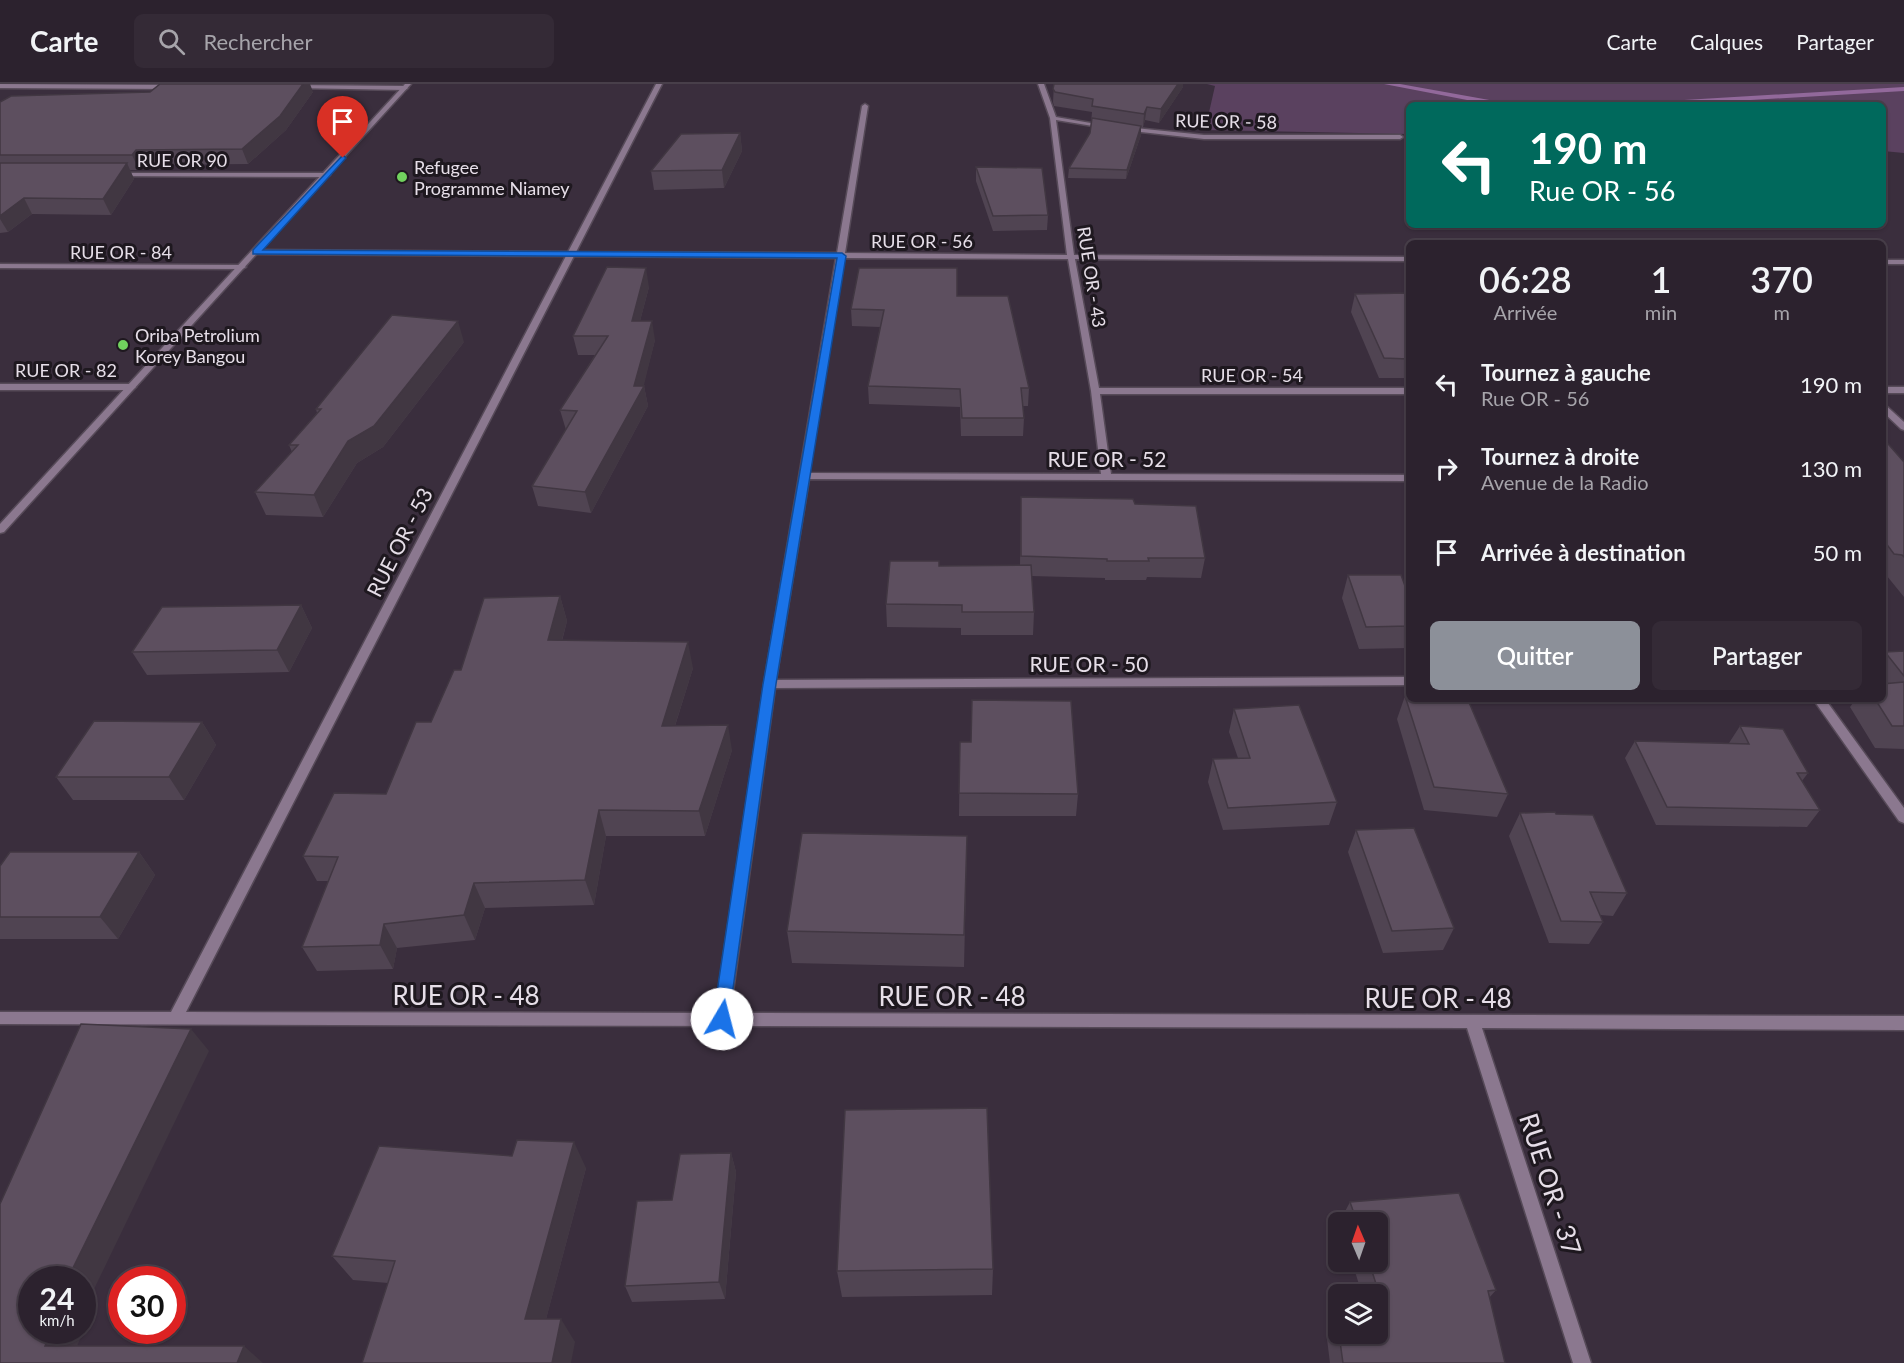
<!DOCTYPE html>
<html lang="fr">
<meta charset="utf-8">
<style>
body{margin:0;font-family:Lato,sans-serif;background:#342a36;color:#f1f3f6;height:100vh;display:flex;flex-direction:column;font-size:22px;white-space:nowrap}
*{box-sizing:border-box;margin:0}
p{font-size:20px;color:#a6a4aa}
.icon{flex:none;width:33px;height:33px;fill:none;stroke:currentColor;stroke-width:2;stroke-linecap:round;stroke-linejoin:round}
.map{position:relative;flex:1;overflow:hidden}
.panel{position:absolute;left:1406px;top:156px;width:480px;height:462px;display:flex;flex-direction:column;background:#2c222e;border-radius:9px;box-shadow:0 2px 4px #0004,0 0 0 2px #483f4a}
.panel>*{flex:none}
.hud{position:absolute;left:1406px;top:18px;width:480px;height:126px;border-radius:9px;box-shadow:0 2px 4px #0004,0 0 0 2px #483f4a;background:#00695c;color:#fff;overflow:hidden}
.needle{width:39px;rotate:358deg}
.tools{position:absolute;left:1328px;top:1128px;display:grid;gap:12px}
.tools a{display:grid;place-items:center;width:60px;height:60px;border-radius:9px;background:#2c222e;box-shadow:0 2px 4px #0004,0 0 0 2px #483f4a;font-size:30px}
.speed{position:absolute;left:18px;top:1182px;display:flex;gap:12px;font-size:30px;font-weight:700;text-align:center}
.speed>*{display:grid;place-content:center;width:78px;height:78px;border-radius:50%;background:#2c222e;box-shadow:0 2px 4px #0004,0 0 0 2px #483f4a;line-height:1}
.speed small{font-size:15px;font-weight:400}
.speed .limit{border:9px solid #d22;background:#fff;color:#111}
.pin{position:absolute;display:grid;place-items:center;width:51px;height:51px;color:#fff;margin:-62px -26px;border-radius:50% 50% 50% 0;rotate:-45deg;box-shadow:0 0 6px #0007}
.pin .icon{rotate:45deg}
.me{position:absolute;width:66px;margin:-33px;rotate:8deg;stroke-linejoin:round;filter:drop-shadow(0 0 4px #0008)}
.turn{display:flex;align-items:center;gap:21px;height:126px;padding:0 24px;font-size:27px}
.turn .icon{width:78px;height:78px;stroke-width:2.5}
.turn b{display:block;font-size:42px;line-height:51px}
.eta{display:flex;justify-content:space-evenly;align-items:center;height:102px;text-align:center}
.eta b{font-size:36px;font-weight:600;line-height:42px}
.primary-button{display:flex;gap:12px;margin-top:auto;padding:12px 24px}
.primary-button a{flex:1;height:69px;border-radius:9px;background:#8c9099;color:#fff;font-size:24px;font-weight:600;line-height:69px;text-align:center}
.primary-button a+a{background:#342a36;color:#f1f3f6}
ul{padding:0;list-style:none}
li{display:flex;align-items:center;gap:18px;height:84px;padding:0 24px}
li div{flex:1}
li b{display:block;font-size:22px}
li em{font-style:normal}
header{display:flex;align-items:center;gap:36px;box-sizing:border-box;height:84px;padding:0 30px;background:#2c222e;border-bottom:2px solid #483f4a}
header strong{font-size:28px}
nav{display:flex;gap:33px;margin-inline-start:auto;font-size:21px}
.search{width:420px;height:54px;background:#342a36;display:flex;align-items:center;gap:15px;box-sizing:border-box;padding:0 21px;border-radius:9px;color:#a6a4aa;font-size:22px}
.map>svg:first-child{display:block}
.green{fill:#5a415f}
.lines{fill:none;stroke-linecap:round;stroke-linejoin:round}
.stream{fill:#92699b;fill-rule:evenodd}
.minor-casing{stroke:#564a58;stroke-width:3}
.tertiary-casing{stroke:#564a58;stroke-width:3}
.minor{fill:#8b788f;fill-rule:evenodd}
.tertiary{fill:#8b788f;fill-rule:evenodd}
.wall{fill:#504452}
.shaded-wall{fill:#413742}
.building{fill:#5d4f5f;stroke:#413742;stroke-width:1.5}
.route{fill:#1a73e8;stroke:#114b97;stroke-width:1.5}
.poi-dot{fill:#71d25e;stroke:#1e181f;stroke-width:2}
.labels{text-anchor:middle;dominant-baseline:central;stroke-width:6;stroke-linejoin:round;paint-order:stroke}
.far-street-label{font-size:18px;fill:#e6dee8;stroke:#1e181f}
.far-poi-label{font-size:18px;fill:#e6dee8;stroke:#1e181f;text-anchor:start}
.street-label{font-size:21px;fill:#e6dee8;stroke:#1e181f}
.near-street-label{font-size:26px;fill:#e6dee8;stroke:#1e181f}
</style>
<header>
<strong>Carte</strong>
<div class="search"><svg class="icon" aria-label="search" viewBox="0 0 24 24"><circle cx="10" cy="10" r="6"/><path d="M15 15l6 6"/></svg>Rechercher</div>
<nav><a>Carte</a><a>Calques</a><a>Partager</a></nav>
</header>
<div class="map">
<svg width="1904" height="1279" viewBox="0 0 1904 1279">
<rect width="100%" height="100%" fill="#3a2e3d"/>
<polygon class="green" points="1207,0 1904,0 1904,69 1883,67 1882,21 1408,21 1408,50 1205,46 1215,2"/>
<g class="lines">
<polygon class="stream" points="1384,0 1400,0 1495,17 1684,16 1904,3 1904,7 1684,20 1493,21"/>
<defs>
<g id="minor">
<polygon points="0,0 173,1 176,3 173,5 0,4"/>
<path d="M656 0H662L576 168 837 169 862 22 865 20 868 22 845 169 1067 171 1050 34 1038 0H1044L1056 33 1108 42 1105 44 1056 36 1074 171 1408 173V177L1075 175 1099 304H1408V310H1100L1111 390 1408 391V397L809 395 776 596 1408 593V601L775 604 730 929 1904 932V946L1482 944 1591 1279H1573L1467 944 0 940V928H171L566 172 256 170 252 168 253 166 568 168ZM574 172 836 174 764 600 715 929 186 928ZM844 174 1068 175 1091 307 1101 390 809 389Z"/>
<polygon points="295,1 405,2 408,4 405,6 293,4"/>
<polygon points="1125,43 1204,51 1400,51 1403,53 1400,55 1204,55 1123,46 1122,45"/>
<polygon points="115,89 327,89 330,91 327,93 113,92 112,91"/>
<rect x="1882" y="176" width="22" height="4"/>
<polygon points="0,180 242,181 246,183 242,185 0,184"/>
<polygon points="0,300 132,300 136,303 132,306 0,306"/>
<rect x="1882" y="303" width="22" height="6"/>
<polygon points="1882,318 1904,338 1904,346 1901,345 1882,327"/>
<polygon points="1813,615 1825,615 1904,724 1904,739 1899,737"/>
</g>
<polygon id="tertiary" points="405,0 411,0 4,448 0,449 0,440"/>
</defs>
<use href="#minor" class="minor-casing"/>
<use href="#tertiary" class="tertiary-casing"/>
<use href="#minor" class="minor"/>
<use href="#tertiary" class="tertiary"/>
</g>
<g class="wall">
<polygon points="1054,0 1183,0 1183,3 1159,39 1145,36 1143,43 1141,43 1141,51 1126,95 1068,94 1069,84 1090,49 1092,28 1054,22 1053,18"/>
<polygon points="313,8 286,46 248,80 143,81 139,86 130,86 134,95 111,131 32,130 8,148 0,149 0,18"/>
<polygon points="740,49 742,67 724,104 654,106 651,87"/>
<polygon points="976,83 1048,131 1047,146 993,147 976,97"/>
<polygon points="649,203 640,237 655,256 643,302 644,302 648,322 591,429 538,422 532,402 566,346 560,326 595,271 578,271 573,252"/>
<polygon points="1408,209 1408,294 1379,294 1351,228 1355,210"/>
<polygon points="957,212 1029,304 1028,322 1023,322 1024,334 1023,352 961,352 960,323 869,320 868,302 880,243 852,242 851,225"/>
<polygon points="464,258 383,363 357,379 323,433 266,431 255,408 292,368 289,361 317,329 316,325"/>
<polygon points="1882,353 1904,378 1904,513 1887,492 1882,492"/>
<polygon points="1021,413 1135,420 1205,474 1201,494 1147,493 1146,496 1105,496 1105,494 1031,492 1034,528 1033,551 961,551 961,544 887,543 886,520 939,482 1020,481"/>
<polygon points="1348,491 1408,510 1408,564 1359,565 1342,514"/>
<polygon points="560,512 567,537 562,557 693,584 675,642 732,666 705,752 606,752 594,821 485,824 475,856 397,864 393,885 317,887 302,863 328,797 317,797 303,772 386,710 431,638 461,586"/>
<polygon points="301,521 312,544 289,588 147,591 132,568"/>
<polygon points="1904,567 1904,665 1875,664 1850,623 1856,615 1882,615 1882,571 1885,568"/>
<polygon points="1405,612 1508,710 1497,733 1424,726 1397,635"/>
<polygon points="1234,625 1337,718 1329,741 1223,746 1208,698 1213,675 1238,674 1229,648"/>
<polygon points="202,638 216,661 184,716 73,716 56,693"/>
<polygon points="1740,642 1808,689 1802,697 1820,726 1807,743 1656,741 1625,674 1635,657 1729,659"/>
<polygon points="960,658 1078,710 1076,732 959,732"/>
<polygon points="1520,729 1556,730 1627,809 1613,832 1600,831 1603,838 1589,860 1549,859 1509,752"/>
<polygon points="1356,746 1454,844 1443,866 1383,869 1348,768"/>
<polygon points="967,752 964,883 792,879 787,847"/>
<polygon points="139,768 155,791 118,855 0,855 0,782"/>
<polygon points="731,1069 736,1088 725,1215 632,1218 625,1202 672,1116"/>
<polygon points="586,1084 546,1235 575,1258 388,1199 353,1196 332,1172"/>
<polygon points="1350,1118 1496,1206 1489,1214 1505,1279 1330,1279 1327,1255 1337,1237 1338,1250 1377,1250 1377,1210 1362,1210 1352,1178 1377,1178 1377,1138 1341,1138 1340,1137"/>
<polygon points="993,1185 992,1211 842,1213 837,1187"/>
</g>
<g class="shaded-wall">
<polygon points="303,0 310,0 313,8 286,46 248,80 242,65"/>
<polygon points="1178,0 1183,0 1183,3 1159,39 1161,25"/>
<polygon points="1147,23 1145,36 1143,43 1144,30"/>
<polygon points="1141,42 1141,51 1126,95 1127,86"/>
<polygon points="740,49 742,67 724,104 722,86"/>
<polygon points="136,66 143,81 139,86 132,71"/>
<polygon points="127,79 134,95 111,131 103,115"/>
<polygon points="24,114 32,130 8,148 0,135 0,132"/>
<polygon points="646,184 649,203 635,256 632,237"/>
<polygon points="458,237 464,258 383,363 357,379 323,433 314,411 348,357"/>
<polygon points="652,237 655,256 643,305 644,302 648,322 591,429 585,408 634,302"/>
<polygon points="560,512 567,537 555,582 548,556"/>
<polygon points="301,521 312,544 289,588 277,566"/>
<polygon points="688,558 693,584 667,667 662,642"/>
<polygon points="202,638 216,661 184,716 169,693"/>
<polygon points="728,641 732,666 705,752 699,727"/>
<polygon points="599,726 606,752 594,821 585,796"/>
<polygon points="139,768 155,791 118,855 100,833"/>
<polygon points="474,799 485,824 475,856 464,831"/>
<polygon points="384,840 397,864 393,885 380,861"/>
<polygon points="191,945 209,967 82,1230 82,1196 67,1196"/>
<polygon points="574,1058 586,1084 540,1258 525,1235"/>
<polygon points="731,1069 736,1088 725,1215 719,1198"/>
<polygon points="561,1235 575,1258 571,1279 552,1279"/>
<polygon points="82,1241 85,1243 70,1279 45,1262 52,1246 82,1246"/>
<polygon points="244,1262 263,1279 237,1279"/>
</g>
<g class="building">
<polygon points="160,0 303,0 280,32 242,65 136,66 132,71 0,71 0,18 11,12 150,8"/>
<polygon points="1054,0 1178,0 1161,25 1147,23 1144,30 1092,22 1093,15 1055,8 1053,5"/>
<polygon points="1092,34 1141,42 1127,86 1069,84 1090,49"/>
<polygon points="740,49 722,86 651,87 681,50"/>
<polygon points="0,79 127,79 103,115 24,114 0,132"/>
<polygon points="976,83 1042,84 1048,131 993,132"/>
<polygon points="607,183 646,184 632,237 652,237 634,302 644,302 585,408 532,402 577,327 560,326 608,252 573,252"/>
<polygon points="859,184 957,184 957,212 1008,212 1029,304 1021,304 1024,334 962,334 960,305 868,302 884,226 851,225"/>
<polygon points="1408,209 1408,275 1384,274 1355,210"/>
<polygon points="392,231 458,237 374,342 348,357 314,411 255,408 298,361 289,361 321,325 316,325"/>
<polygon points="1882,353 1904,378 1904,473 1902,471 1894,470 1882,454"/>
<polygon points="1021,413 1133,415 1135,420 1196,422 1205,474 1148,474 1149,477 1107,477 1107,475 1021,472"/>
<polygon points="890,477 939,477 939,482 1031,481 1034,528 962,528 962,521 886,520"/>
<polygon points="1348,491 1401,491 1408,510 1408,542 1366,543"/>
<polygon points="560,512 548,556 688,558 662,642 728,641 699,727 599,726 585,796 474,799 464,831 384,840 380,861 302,863 338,773 303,772 334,709 386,710 416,638 431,638 454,586 461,586 484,514"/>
<polygon points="301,521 277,566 132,568 162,523"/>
<polygon points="1904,567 1904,592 1885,568"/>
<polygon points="1904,598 1904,642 1892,642 1875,615 1882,615 1882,600"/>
<polygon points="1405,612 1408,613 1408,615 1468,616 1508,710 1434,703"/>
<polygon points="972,616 1071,617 1078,710 959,709 960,658 971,658"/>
<polygon points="1299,621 1337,718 1228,724 1213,675 1250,674 1234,625"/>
<polygon points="94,637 202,638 169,693 56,693"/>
<polygon points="1740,642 1783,645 1808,689 1797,689 1820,726 1667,723 1635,657 1749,660"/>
<polygon points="1555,728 1556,730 1593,731 1627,809 1590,808 1603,838 1561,837 1520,729"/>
<polygon points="1414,744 1454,844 1392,847 1356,746"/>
<polygon points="802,749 967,752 964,851 787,847"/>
<polygon points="10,768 139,768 100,833 0,833 0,782"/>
<polygon points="81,940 191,945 67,1196 32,1196 32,1246 52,1246 45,1262 244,1262 237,1279 0,1279 0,1120"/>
<polygon points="987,1024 993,1185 837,1187 845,1026"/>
<polygon points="517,1056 574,1058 525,1235 561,1235 552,1279 362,1279 395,1177 332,1172 379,1062 512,1072"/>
<polygon points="731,1069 719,1198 625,1202 637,1117 672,1116 680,1070"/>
<polygon points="1459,1109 1496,1206 1488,1207 1505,1279 1343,1279 1339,1250 1377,1250 1377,1240 1389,1240 1369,1178 1377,1178 1377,1138 1357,1138 1350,1118"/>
</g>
<polygon class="route" points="343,71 346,74 345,75 263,166 842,169 846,172 776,600 728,940 722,943 716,940 713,935 763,600 837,174 253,170 253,166"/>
<g class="poi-dot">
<circle cx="402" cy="93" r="6"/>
<circle cx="123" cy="261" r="6"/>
</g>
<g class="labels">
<g class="far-street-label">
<text transform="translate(1226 37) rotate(1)">RUE OR - 58</text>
<text x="182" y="76">RUE OR 90</text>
<text x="922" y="157">RUE OR - 56</text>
<text x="121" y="168">RUE OR - 84</text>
<text transform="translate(1092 193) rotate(81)">RUE OR - 43</text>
<text x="66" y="286">RUE OR - 82</text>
<text x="1252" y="291">RUE OR - 54</text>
</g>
<g class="far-poi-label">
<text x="414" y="83">Refugee<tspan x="414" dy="21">Programme Niamey</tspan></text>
<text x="135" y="251">Oriba Petrolium<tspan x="135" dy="21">Korey Bangou</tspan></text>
</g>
<g class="street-label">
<text x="1107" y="374">RUE OR - 52</text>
<text transform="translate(399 458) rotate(-63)">RUE OR - 53</text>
<text x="1089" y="579">RUE OR - 50</text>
</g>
<g class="near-street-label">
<text x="466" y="911">RUE OR - 48</text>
<text x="952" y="912">RUE OR - 48</text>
<text x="1438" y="914">RUE OR - 48</text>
<text transform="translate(1551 1100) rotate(72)">RUE OR - 37</text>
</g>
</g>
</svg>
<div class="tools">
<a><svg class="needle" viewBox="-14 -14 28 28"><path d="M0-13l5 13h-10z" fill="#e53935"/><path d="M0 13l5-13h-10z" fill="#a6a4aa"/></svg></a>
<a><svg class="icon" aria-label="layers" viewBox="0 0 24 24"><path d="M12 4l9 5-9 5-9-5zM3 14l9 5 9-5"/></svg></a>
</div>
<div class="speed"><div>24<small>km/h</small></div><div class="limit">30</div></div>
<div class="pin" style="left:343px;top:74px;background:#d93025"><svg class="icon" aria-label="arrive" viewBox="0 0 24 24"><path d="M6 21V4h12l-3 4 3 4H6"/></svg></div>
<svg class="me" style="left:722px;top:935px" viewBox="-20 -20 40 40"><circle r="19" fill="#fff"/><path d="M0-13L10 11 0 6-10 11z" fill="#1a73e8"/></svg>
<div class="hud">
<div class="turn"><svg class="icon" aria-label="left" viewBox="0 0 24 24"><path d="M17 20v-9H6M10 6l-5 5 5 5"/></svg><div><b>190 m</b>Rue OR - 56</div></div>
</div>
<section class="panel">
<div class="eta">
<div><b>06:28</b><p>Arrivée</p></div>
<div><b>1</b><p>min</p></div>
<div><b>370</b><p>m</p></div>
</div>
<ul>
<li><svg class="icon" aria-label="left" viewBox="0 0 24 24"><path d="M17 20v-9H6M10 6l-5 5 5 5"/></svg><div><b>Tournez à gauche</b><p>Rue OR - 56</p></div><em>190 m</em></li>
<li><svg class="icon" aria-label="right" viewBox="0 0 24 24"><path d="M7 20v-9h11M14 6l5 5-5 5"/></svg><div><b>Tournez à droite</b><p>Avenue de la Radio</p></div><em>130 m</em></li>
<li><svg class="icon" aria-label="arrive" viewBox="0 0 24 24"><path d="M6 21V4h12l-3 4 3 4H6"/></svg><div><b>Arrivée à destination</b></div><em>50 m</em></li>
</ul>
<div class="primary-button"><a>Quitter</a><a>Partager</a></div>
</section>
</div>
